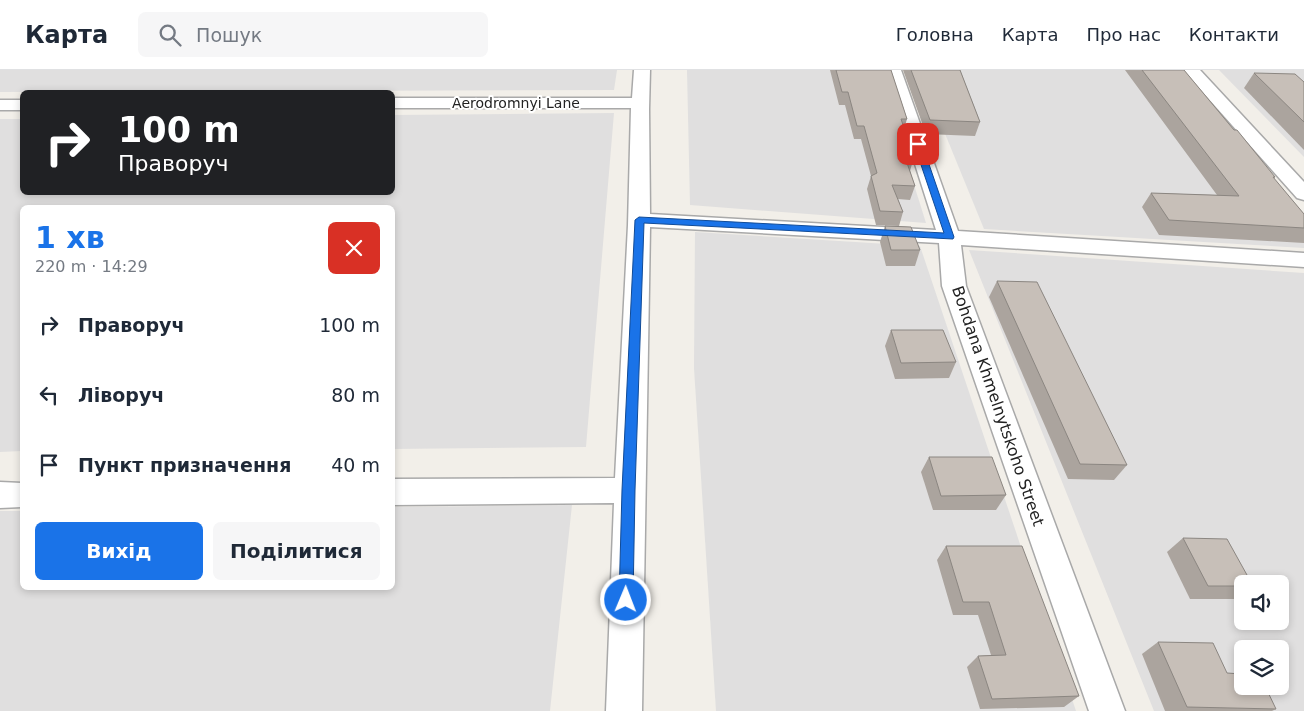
<!DOCTYPE html>
<html lang="uk">
<meta charset="utf-8">
<style>
body{margin:0;font-family:"DejaVu Sans",sans-serif;background:#f6f6f7;color:#1f2937;height:100vh;display:flex;flex-direction:column;font-size:19px;white-space:nowrap}
*{box-sizing:border-box;margin:0}
p{font-size:16px;color:#747a83}
.icon{flex:none;width:28px;height:28px;fill:none;stroke:currentColor;stroke-width:2;stroke-linecap:round;stroke-linejoin:round}
.map{position:relative;flex:1;overflow:hidden}
.side{position:absolute;left:20px;top:135px;width:375px;height:385px;display:flex;flex-direction:column;background:#fff;border-radius:8px;box-shadow:0 2px 8px #0003}
.side>*{flex:none}
.guide{position:absolute;left:20px;top:20px;width:375px;height:105px;border-radius:8px;box-shadow:0 2px 8px #0003;background:#202124;color:#fff;overflow:hidden}
.tools{position:absolute;left:1234px;top:505px;display:grid;gap:10px}
.tools a{display:grid;place-items:center;width:55px;height:55px;border-radius:8px;background:#fff;box-shadow:0 2px 8px #0003;font-size:25px}
.pin{position:absolute;display:grid;place-items:center;width:42px;height:42px;color:#fff;margin:-21px;border-radius:10px;box-shadow:0 2px 8px #0006}
.me{position:absolute;width:55px;margin:-28px;rotate:1deg;stroke-linejoin:round;filter:drop-shadow(0 0 4px #0008)}
.turn{display:flex;align-items:center;gap:18px;height:105px;padding:0 15px;font-size:22px}
.turn .icon{width:65px;height:65px;stroke-width:2.5}
.turn b{display:block;font-size:35px;line-height:42px}
.round{display:grid;place-items:center;flex:none;width:52px;height:52px;border-radius:8px;background:#f6f6f7}
.head{display:flex;align-items:center;justify-content:space-between;height:85px;padding:0 15px}
h1{font-size:30px;font-weight:600;line-height:38px;color:#1a73e8}
.primary-button{display:flex;gap:10px;margin-top:auto;padding:10px 15px}
.primary-button a{flex:1;height:58px;border-radius:8px;background:#1a73e8;color:#fff;font-size:20px;font-weight:600;line-height:58px;text-align:center}
.primary-button a+a{background:#f6f6f7;color:#1f2937}
ul{padding:0;list-style:none}
li{display:flex;align-items:center;gap:15px;height:70px;padding:0 15px}
li div{flex:1}
li b{display:block;font-size:19px}
li em{font-style:normal}
header{display:flex;align-items:center;gap:30px;box-sizing:border-box;height:70px;padding:0 25px;background:#fff;border-bottom:1px solid #e0e1e3}
header strong{font-size:24px}
nav{display:flex;gap:28px;margin-inline-start:auto;font-size:18px}
.search{width:350px;height:45px;background:#f6f6f7;display:flex;align-items:center;gap:12px;box-sizing:border-box;padding:0 18px;border-radius:8px;color:#747a83;font-size:19px}
.map>svg:first-child{display:block}
.residential{fill:#e0dfdf;fill-rule:evenodd}
.lines{fill:none;stroke-linecap:round;stroke-linejoin:round}
.minor-casing{stroke:#a9a9a9;stroke-width:3}
.minor{fill:#fff;fill-rule:evenodd}
.wall{fill:#aba49e}
.building{fill:#c7bfb8;stroke:#8b8681}
.route{fill:#1a73e8;stroke:#114b97}
.labels{text-anchor:middle;dominant-baseline:central;stroke-width:4;stroke-linejoin:round;paint-order:stroke}
.far-street-label{font-size:14px;fill:#222;stroke:#fff}
.street-label{font-size:16px;fill:#222;stroke:#fff}
</style>
<header>
<strong>Карта</strong>
<div class="search"><svg class="icon" aria-label="search" viewBox="0 0 24 24"><circle cx="10" cy="10" r="6"/><path d="M15 15l6 6"/></svg>Пошук</div>
<nav><a>Головна</a><a>Карта</a><a>Про нас</a><a>Контакти</a></nav>
</header>
<div class="map">
<svg width="1304" height="641" viewBox="0 0 1304 641">
<rect width="100%" height="100%" fill="#f2efe9"/>
<g class="residential">
<polygon points="0,0 617,0 614,20 0,22"/>
<polygon points="687,0 878,0 926,153 690,135"/>
<polygon points="919,0 1169,0 1304,161 1304,178 984,159"/>
<polygon points="1219,0 1304,0 1304,87"/>
<polygon points="614,43 586,377 393,379 392,138 22,138 22,381 0,382 0,49 22,49 22,122 392,122 393,45"/>
<polygon points="695,162 920,176 1076,641 716,641 694,298"/>
<path d="M969 180 1304 203V641H1154ZM1242 514H1280V551H1242ZM1242 579H1280V616H1242Z"/>
<polygon points="572,435 550,641 0,641 0,441 22,441 22,518 392,518 393,437"/>
</g>
<g class="lines">
<defs>
<g id="minor">
<polygon points="634,0 650,0 649,39 650,144 936,160 885,0 901,0 958,161 1304,183 1304,197 961,175 966,216 1125,641 1089,641 942,216 939,173 650,157 642,641 606,641 614,433 392,435 392,409 615,408 628,155 631,38 392,38 392,28 632,28"/>
<polygon points="1183,0 1200,0 1304,112 1304,130 1297,128"/>
<rect x="0" y="30" width="22" height="10"/>
<polygon points="0,412 22,413 22,437 0,438"/>
</g>
</defs>
<use href="#minor" class="minor-casing"/>
<use href="#minor" class="minor"/>
</g>
<g class="wall">
<polygon points="830,0 891,0 907,49 904,59 914,87 910,101 915,116 910,130 898,129 903,142 899,156 876,155 867,119 871,106 861,69 854,69 845,35 839,35"/>
<polygon points="903,0 960,0 980,52 975,66 926,64"/>
<polygon points="1125,0 1184,0 1234,60 1275,107 1274,109 1304,144 1304,173 1159,165 1142,137 1151,123 1217,125"/>
<polygon points="1254,3 1304,12 1304,80 1244,18"/>
<polygon points="885,156 920,180 915,196 886,196 880,172"/>
<polygon points="997,211 1127,395 1114,410 1068,409 989,227"/>
<polygon points="891,260 956,292 949,308 895,309 885,276"/>
<polygon points="929,387 1006,425 996,440 933,440 921,402"/>
<polygon points="1183,468 1242,514 1242,524 1235,529 1190,529 1167,482"/>
<polygon points="946,476 1079,626 1064,637 980,639 967,597 978,586 991,585 978,545 953,545 937,490"/>
<polygon points="1158,572 1227,603 1276,639 1272,641 1165,641 1142,584"/>
</g>
<g class="building">
<polygon points="836,0 891,0 907,49 901,49 914,87 905,87 915,116 892,115 903,142 880,141 871,106 877,103 864,56 857,56 848,22 842,22"/>
<polygon points="911,0 960,0 980,52 930,50"/>
<polygon points="1142,0 1184,0 1234,60 1237,60 1275,107 1273,107 1304,144 1304,158 1169,150 1151,123 1239,126"/>
<polygon points="1254,3 1295,4 1304,12 1304,52"/>
<polygon points="885,156 911,157 920,180 891,180"/>
<polygon points="997,211 1037,212 1127,395 1080,394"/>
<polygon points="891,260 943,260 956,292 901,293"/>
<polygon points="929,387 992,387 1006,425 941,426"/>
<polygon points="1183,468 1227,469 1252,514 1242,514 1242,516 1208,516"/>
<polygon points="946,476 1022,476 1079,626 992,629 978,586 1006,585 989,532 963,532"/>
<polygon points="1158,572 1213,573 1227,603 1242,604 1242,616 1265,616 1276,639 1187,637"/>
</g>
<polygon class="route" points="915,72 922,74 954,167 953,169 644,153 635,420 633,530 631,535 626,537 621,535 619,530 622,420 635,150 639,147 944,163 914,74"/>
<g class="labels">
<g class="far-street-label">
<text x="516" y="33">Aerodromnyi Lane</text>
</g>
<g class="street-label">
<text transform="translate(998 336) rotate(71)">Bohdana Khmelnytskoho Street</text>
</g>
</g>
</svg>
<div class="tools">
<a><svg class="icon" aria-label="sound" viewBox="0 0 24 24"><path d="M4 9h4l5-4v14l-5-4H4zM17 9q2 3 0 6"/></svg></a>
<a><svg class="icon" aria-label="layers" viewBox="0 0 24 24"><path d="M12 4l9 5-9 5-9-5zM3 14l9 5 9-5"/></svg></a>
</div>
<div class="pin" style="left:918px;top:74px;background:#d93025"><svg class="icon" aria-label="arrive" viewBox="0 0 24 24"><path d="M6 21V4h12l-3 4 3 4H6"/></svg></div>
<svg class="me" style="left:626px;top:530px" viewBox="-20 -20 40 40"><circle r="17" fill="#1a73e8" stroke="#fff" stroke-width="3"/><path d="M0-11L8 9 0 5-8 9z" fill="#fff"/></svg>
<div class="guide">
<div class="turn"><svg class="icon" aria-label="right" viewBox="0 0 24 24"><path d="M7 20v-9h11M14 6l5 5-5 5"/></svg><div><b>100 m</b>Праворуч</div></div>
</div>
<section class="side">
<div class="head"><div><h1>1 хв</h1><p>220 m · 14:29</p></div><a class="round" style="background:#d93025;color:#fff"><svg class="icon" aria-label="close" viewBox="0 0 24 24"><path d="M6 6l12 12M18 6L6 18"/></svg></a></div>
<ul>
<li><svg class="icon" aria-label="right" viewBox="0 0 24 24"><path d="M7 20v-9h11M14 6l5 5-5 5"/></svg><div><b>Праворуч</b></div><em>100 m</em></li>
<li><svg class="icon" aria-label="left" viewBox="0 0 24 24"><path d="M17 20v-9H6M10 6l-5 5 5 5"/></svg><div><b>Ліворуч</b></div><em>80 m</em></li>
<li><svg class="icon" aria-label="arrive" viewBox="0 0 24 24"><path d="M6 21V4h12l-3 4 3 4H6"/></svg><div><b>Пункт призначення</b></div><em>40 m</em></li>
</ul>
<div class="primary-button"><a>Вихід</a><a>Поділитися</a></div>
</section>
</div>
